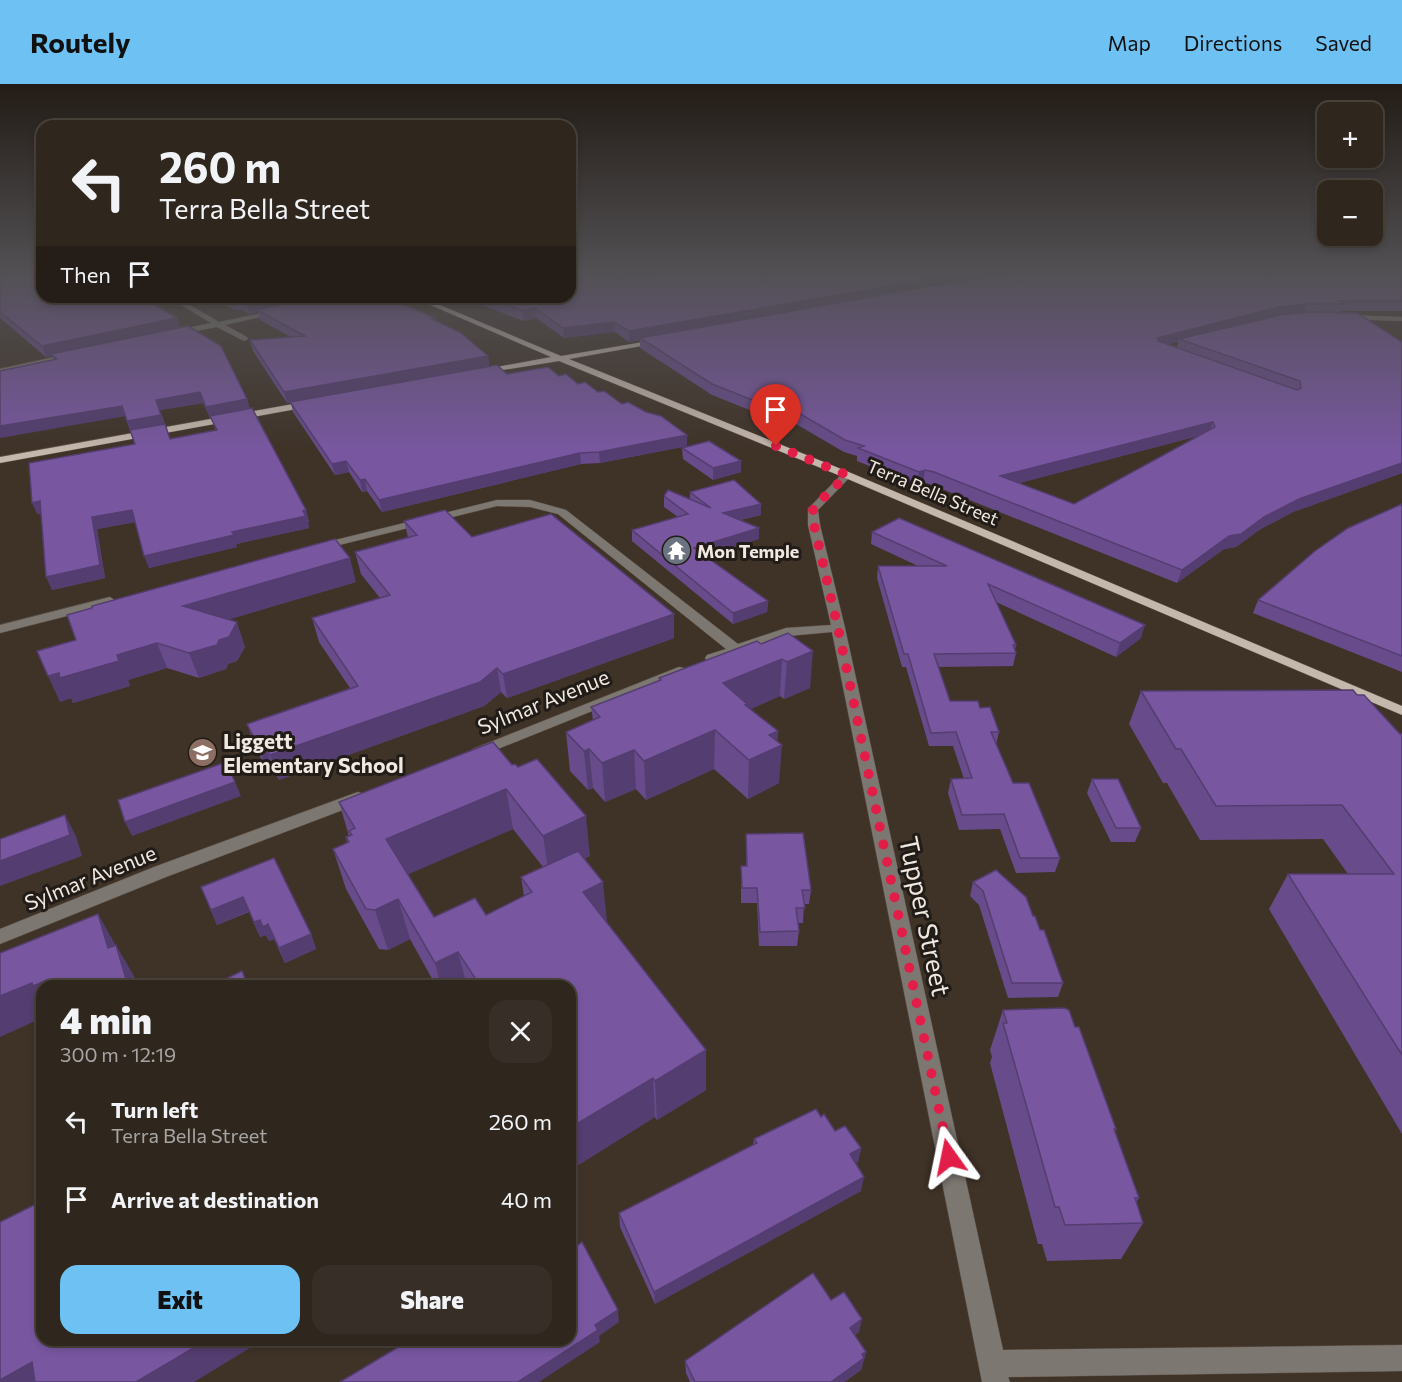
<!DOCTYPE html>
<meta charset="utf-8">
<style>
body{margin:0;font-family:Commissioner,sans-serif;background:#372e27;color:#f1f3f6;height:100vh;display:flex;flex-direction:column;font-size:22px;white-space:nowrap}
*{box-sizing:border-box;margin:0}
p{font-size:20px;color:#a7a5a4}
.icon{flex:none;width:33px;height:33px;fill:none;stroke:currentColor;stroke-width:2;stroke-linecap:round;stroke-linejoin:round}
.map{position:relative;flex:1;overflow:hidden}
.side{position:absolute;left:36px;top:896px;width:540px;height:366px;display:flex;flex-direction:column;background:#2f261e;border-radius:18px;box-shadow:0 3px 9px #0003,0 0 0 2px #4a433c}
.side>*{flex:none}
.hud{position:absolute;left:36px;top:36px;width:540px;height:183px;border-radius:18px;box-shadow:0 3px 9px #0003,0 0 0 2px #4a433c;background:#2f261e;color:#f1f3f6;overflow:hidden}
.tools{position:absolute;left:1317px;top:18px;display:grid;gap:12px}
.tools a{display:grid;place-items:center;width:66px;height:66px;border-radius:12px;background:#2f261e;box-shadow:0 3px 9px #0003,0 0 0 2px #4a433c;font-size:30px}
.pin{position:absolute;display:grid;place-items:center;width:51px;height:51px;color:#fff;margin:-62px -26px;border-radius:50% 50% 50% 0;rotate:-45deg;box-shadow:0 0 6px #0007}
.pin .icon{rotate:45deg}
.me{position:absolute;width:66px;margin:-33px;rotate:348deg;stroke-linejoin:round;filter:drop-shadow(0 0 4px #0008)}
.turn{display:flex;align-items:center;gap:21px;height:126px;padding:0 24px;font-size:27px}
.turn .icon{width:78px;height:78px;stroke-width:2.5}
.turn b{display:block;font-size:42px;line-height:51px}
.then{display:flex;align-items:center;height:57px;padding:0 24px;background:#0003;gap:12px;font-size:22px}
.round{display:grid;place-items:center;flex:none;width:63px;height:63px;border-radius:18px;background:#372e27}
.head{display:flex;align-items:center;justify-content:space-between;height:102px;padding:0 24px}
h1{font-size:36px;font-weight:800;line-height:45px}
.action{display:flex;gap:12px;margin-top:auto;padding:12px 24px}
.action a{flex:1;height:69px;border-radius:18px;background:#6ec2f3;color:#111;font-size:24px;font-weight:800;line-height:69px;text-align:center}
.action a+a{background:#372e27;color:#f1f3f6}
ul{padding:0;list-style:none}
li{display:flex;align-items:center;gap:18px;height:78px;padding:0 24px}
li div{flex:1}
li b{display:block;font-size:22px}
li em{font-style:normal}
header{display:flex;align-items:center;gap:36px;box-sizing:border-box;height:84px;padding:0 30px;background:#6ec2f3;color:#111}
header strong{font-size:28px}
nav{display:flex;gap:33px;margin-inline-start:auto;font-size:21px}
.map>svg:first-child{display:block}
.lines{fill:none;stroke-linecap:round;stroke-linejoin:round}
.minor-casing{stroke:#5b5046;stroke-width:1}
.major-casing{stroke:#5b5046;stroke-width:1}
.minor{fill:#7d7771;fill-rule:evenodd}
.major{fill:#c4b7ac;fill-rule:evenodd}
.wall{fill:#674b8a;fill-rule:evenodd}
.shaded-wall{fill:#543d70}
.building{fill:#7857a0;stroke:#543d70;stroke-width:1.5;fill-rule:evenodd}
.route{stroke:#e11d48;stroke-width:10;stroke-dasharray:0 18}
.labels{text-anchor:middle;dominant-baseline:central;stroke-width:6;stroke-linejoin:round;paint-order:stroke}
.far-street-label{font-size:18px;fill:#f0e8e1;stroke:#211c17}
.far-poi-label{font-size:18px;font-weight:bold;fill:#f0e8e1;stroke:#211c17;text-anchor:start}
.street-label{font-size:21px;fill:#f0e8e1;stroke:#211c17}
.poi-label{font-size:21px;font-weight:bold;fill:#f0e8e1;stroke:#211c17;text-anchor:start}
.near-street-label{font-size:26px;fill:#f0e8e1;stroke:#211c17}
</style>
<header>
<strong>Routely</strong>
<nav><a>Map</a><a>Directions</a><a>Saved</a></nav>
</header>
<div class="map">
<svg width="1402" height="1298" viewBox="0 0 1402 1298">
<rect width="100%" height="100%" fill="#3f3328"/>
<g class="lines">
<defs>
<g id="minor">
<polygon points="168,213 176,213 219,238 278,226 282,228 225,241 247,253 248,255 244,257 217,243 175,251 171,249 172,247 211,239"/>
<polygon points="1345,231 1402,233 1402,237 1342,235"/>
<polygon points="73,269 77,271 76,273 0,289 0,285"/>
<polygon points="843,389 852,391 818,426 820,441 845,544 1003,1266 1402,1261 1402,1287 1008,1293 1010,1298 982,1298 832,548 788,552 717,577 707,577 705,574 707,571 726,565 558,430 530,423 497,422 319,466 313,463 315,461 497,416 530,416 566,426 738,560 786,544 831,541 808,441 808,425"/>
<polygon points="110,513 116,517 114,520 0,549 0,541"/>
<polygon points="679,583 684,584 686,587 684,590 483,671 473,671 470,668 473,665"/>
<polygon points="358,708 364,710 366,714 364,718 166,793 0,860 0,845 154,783"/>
</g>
<g id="major">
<polygon points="412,213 421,213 561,272 661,255 662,257 658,259 569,275 851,389 1402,622 1402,631 843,393 559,277 478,290 478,286 481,286 551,273"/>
<polygon points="310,317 313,318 313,322 0,379 0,373"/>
</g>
</defs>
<use href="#minor" class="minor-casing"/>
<use href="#major" class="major-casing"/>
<use href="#minor" class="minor"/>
<use href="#major" class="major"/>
</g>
<g class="wall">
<path d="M0 186 180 243 247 315 250 325 306 426 309 438H308L309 444 236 460 237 463 149 484 135 438 97 445 105 494 52 506 41 430H37L135 360 125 332 53 276 52 272 46 273 0 234ZM203 319 210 333H211L216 347 170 355 160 326Z"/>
<path d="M570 186H1402V227H1342L1341 229 1402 258V389L1293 428 1259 446 1236 463 1224 465 1177 499 932 401 923 398 917 401 857 377V372L844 368 796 340 782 339 712 311 640 264V256L629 258 615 248 564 254 536 234 524 237 513 233 461 213H570ZM1178 258 1177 263 1168 260ZM1198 352 1074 420 1019 399Z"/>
<polygon points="212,213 386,213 436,237 488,272 489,282 507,290 559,292 598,308 687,351 687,362 600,379 581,380 382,428 367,407 362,408 349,388 335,391 293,328 291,319 287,319 253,267 250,256 291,253 260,236 258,228 249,230 242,226 235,226"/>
<polygon points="682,364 741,388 713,396 683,375"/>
<polygon points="690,408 761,431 740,436 759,455 704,472 768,517 767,528 733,540 632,457 632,446 678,433 664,423 664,412 690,415"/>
<polygon points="1402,420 1402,588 1253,529 1258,516"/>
<polygon points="404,437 472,453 674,530 674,554 507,614 501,608 484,622 279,696 273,684 267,686 256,665 247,640 350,604 319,558 312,534 380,514 361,490 355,468 408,453"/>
<polygon points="872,448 1141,554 1116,573 996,518 1016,561 1015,565 1016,569 1013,582 938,583 950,617 980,624 999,648 996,661 1013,699 1060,774 1055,788 1016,789 1000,745 959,746 948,709 951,695 964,695 953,662 929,662 906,583 902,583 877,494 878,482 918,482 871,460"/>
<polygon points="356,498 229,535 245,563 237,577 228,580 226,585 199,594 167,584 128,596 130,602 73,619 71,614 60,618 76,556 92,524"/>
<polygon points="788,549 810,604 784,615 780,612 750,625 778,647 777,657 779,699 748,715 714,685 646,716 636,705 605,718 593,704 588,706 570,687 566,648 593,636 591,623 659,596 659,594 761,560"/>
<polygon points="1141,607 1357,611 1400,650 1402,650 1402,1050 1269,825 1288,790 1348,790 1323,755 1200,756 1167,699 1163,699 1129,640"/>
<path d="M493 658 590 772 584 775 607 839 706 966V1006L657 1036 655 1033 575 1083 570 1075V902H436L410 855 388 866 379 865 346 805 333 765 347 759 346 753 349 752 339 718ZM513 745 543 783 521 793 524 812 486 831 434 833 408 790Z"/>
<polygon points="1092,695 1141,744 1135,758 1111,758 1087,709"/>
<polygon points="746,750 811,806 809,820 804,820 803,839 798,839 799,847 797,862 759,862 757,819 741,819 741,782 746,782"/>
<polygon points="973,798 1033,832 1040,846 1063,899 1058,913 1008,914 979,821 970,812"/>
<polygon points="201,803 311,850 316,865 285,879 274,855 269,857 266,851 260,853 249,828 217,841"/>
<polygon points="1003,926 1075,943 1116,1045 1115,1048 1139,1114 1136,1118 1143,1139 1121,1175 1047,1177 1042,1160 1038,1160 990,979 992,973 990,966"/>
<polygon points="821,1033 835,1047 861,1064 858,1078 855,1079 861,1107 655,1220 620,1143 619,1129 753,1061 754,1055"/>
<polygon points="831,1216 859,1248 855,1251 866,1268 861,1286 844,1298 690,1298 686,1289 685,1277"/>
</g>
<g class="shaded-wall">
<polygon points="617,186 687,186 617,195"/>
<polygon points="983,186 1031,186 640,254 640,256 629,258 629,247"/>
<polygon points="280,213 328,213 257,226 258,228 249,230 247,220"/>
<polygon points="1307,220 1303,230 1179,255 1178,258 1154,264 1157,254 1279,223"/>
<polygon points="535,224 536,234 524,237 523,227"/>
<polygon points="177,234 181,244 51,270 52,272 46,273 42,262"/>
<polygon points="614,238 615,248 564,254 563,244"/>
<polygon points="488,272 489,283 287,319 284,308"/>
<polygon points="200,308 203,319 160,326 156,316"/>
<polygon points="247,315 250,326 210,333 206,323"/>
<polygon points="122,322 126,332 0,354 0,342"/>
<polygon points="161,331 165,341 131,347 127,337"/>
<polygon points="1213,338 1209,349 997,405 1000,392"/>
<polygon points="687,351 687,362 600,379 599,368"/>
<polygon points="580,369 581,380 382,428 379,416"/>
<polygon points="346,377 349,388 335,391 332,380"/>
<polygon points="741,377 741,388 713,396 713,384"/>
<polygon points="1402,379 1402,389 1293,428 1259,446 1236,463 1224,465 1177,499 1182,486 1229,452 1299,415"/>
<polygon points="925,386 923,398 917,401 919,388"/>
<polygon points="365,395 367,407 362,408 360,396"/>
<polygon points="40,417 45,429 37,430 32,419"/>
<polygon points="761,420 761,431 723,439 723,429"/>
<polygon points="132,426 137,438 97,445 105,494 52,506 46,493 92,433"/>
<polygon points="306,426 309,438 308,438 309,444 236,460 237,463 149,484 144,472 232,448"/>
<polygon points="759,444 759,455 694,476 694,464"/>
<polygon points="350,474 356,498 193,546 183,522"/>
<polygon points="768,517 767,528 733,540 733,529"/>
<polygon points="674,530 674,554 507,614 503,590"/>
<polygon points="237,538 245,563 237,577 228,580 226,585 199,594 189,569 219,556"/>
<polygon points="1145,541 1141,554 1116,573 1120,559"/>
<polygon points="157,559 167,584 128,596 130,602 73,619 71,614 60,618 48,592"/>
<polygon points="813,567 810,604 784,615 787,578"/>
<polygon points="782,575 780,612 747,627 723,599"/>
<polygon points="497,584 501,608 484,622 279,696 270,671"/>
<polygon points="715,646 714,685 646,716 644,677"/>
<polygon points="778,647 777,663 782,661 779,699 748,715 749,676 769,651"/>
<polygon points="264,659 273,684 267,686 258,661"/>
<polygon points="589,665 593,704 588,706 584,667"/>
<polygon points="634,666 636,705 605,718 602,679"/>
<polygon points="235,698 241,712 132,752 125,738"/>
<polygon points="506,705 513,745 397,795 386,755"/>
<polygon points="65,731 76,752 82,772 0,802 0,777"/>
<polygon points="586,732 590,772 549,791 543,752"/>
<polygon points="603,798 607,838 587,848 583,808"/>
<polygon points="243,813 249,827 217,841 211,826"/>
<polygon points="398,815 410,855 388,866 375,826"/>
<polygon points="98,830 115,860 126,895 108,864"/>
<polygon points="260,836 266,851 260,853 254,838"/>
<polygon points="268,840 274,855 269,857 263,843"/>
<polygon points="311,850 316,865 285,879 279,864"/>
<polygon points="116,861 134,892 137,902 128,902"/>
<polygon points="458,868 467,902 441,902 435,879"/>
<polygon points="50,895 55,902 42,902 42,934 0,953 0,912 32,899"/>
<polygon points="706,966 706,1006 657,1036 655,997"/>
<polygon points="653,994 655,1033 575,1083 570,1051 570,1044"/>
<polygon points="861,1064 858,1078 847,1084 850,1070"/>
<polygon points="864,1093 861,1107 655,1220 654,1208"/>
<polygon points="618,1226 619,1238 599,1252 600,1258 539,1298 518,1298 595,1241"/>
<polygon points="862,1235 859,1248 847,1257 850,1244"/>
<polygon points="207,1256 263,1256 194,1298 136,1298"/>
<polygon points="866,1268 861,1286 844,1298 831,1298"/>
<polygon points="32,1278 54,1298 0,1298 0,1281"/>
</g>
<g class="building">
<polygon points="0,186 42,186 42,213 142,213 177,234 42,262 0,228"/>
<polygon points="570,186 589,186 617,194 674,186 983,186 629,247 614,238 563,244 535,224 523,227 484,213 570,213"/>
<path d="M1022 186H1402V217H1339L1344 220H1307L1279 223 1157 254 1158 257 1297 306 1301 304 1300 297 1179 255 1280 231 1307 228 1357 229 1402 258V379L1299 415 1264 433 1241 450 1229 452 1182 486 934 388 925 386 919 388 858 364 864 362 845 356 797 328H783L712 300 640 254ZM1213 338 1215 343 1074 420 1000 392Z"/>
<polygon points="227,213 280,213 247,220 240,216 233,216"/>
<polygon points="317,213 386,213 435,234 432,235 461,249 488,272 284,308 250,256 305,252 257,226"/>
<polygon points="188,242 221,262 247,315 206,323 200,308 156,316 161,331 127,337 122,322 0,342 0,287 57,275 51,270"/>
<polygon points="497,281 507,290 548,283 559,292 566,290 578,300 585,298 598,308 604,307 622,320 628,318 646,328 661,332 687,351 599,368 580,369 379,416 365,395 360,396 346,377 332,380 290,318"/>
<polygon points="252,324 306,426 303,427 306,432 232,448 234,451 144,472 132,426 92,433 100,481 46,493 40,417 32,419 29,379 135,360 130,346 165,340 170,355 217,346 210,332"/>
<polygon points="709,357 741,377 713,384 682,364"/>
<polygon points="734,396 761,420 723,429 759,444 694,464 768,517 733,529 632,446 688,430 664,412 668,406 711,424 690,408"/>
<polygon points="1402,420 1402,572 1258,516 1315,467 1348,444"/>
<polygon points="445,426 472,453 551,430 674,530 503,590 497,584 480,598 270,671 264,659 258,661 247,640 358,602 312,534 390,511 355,468 417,451 404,437"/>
<polygon points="899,434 1145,541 1120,559 988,500 1016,561 1013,561 1016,569 934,570 950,617 978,617 980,624 990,623 999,648 991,648 1013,699 1029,699 1060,774 1020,774 1004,730 962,731 951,695 972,694 956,648 931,649 908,570 904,570 878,482 947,482 872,448"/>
<polygon points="335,455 350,474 183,522 237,538 229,553 219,556 217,561 189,569 157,559 117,571 119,577 60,594 59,589 48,592 37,567 76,556 67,531 92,524 92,522"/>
<polygon points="788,549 813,567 787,578 782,575 723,599 747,620 745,621 778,647 769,651 782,661 749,676 715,646 644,677 634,666 602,679 589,665 584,667 566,648 600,633 591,623 661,596 659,594 757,557 761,560"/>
<polygon points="1353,606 1357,611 1364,611 1400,650 1402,650 1402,971 1288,790 1394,790 1342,721 1216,722 1181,665 1176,665 1141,607"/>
<polygon points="493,658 512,681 515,680 518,683 537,675 586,732 543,752 506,705 386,755 434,833 475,814 486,831 532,808 521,793 578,767 603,798 583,808 706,966 655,997 653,994 570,1044 570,902 480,902 458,868 435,879 398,815 375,826 366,825 333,765 349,758 346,753 352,751 349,747 355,744 339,718"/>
<polygon points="226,678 235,698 125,738 118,716"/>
<polygon points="1092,695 1118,695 1141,744 1116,744"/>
<polygon points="65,731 70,751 0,777 0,755"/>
<polygon points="803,749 811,806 802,806 805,824 796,824 799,847 760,848 757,804 742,804 741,782 747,782 746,750"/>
<polygon points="274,774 311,850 279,864 268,840 263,843 260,836 254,838 243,813 211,826 201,803"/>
<polygon points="996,786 1026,813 1033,832 1035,832 1040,846 1044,846 1063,899 1012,899 983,807 973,798"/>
<polygon points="98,830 108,864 116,861 128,902 52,902 50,895 33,902 32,899 0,912 0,869"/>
<polygon points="242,887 248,902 211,902"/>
<polygon points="1064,924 1069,926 1075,943 1079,943 1116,1045 1114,1045 1139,1114 1135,1114 1143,1139 1065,1141 1059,1123 1055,1123 1003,939 1007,939 1003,926"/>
<polygon points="816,1025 821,1033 824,1030 835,1047 845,1042 861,1064 850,1070 864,1093 654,1208 619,1129 757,1059 754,1055"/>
<polygon points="42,1117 42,1256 207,1256 136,1298 35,1298 32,1278 0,1296 0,1138"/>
<polygon points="575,1156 578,1161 582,1158 618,1226 595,1241 598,1246 518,1298 340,1298 410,1256 570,1256 570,1159"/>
<polygon points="813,1189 831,1216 844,1208 862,1235 850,1244 866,1268 862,1270 864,1274 831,1298 695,1298 685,1277"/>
</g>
<linearGradient id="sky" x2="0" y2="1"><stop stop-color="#231c16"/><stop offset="0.51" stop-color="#525053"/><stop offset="1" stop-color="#525053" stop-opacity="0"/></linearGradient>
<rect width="1402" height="367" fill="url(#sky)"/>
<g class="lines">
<polyline class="route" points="776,362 847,391 813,424 814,441 838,544 949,1073"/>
</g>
<defs>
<symbol id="temple-disc" viewBox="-11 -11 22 22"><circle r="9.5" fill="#6b7280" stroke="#211c17"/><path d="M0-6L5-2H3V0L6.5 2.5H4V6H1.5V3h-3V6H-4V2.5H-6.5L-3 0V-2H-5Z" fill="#fff"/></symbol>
<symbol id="school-disc" viewBox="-11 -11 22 22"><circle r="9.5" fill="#8d6e63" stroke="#211c17"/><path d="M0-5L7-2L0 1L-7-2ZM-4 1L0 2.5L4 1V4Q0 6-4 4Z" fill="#fff"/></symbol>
</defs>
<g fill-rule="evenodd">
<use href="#temple-disc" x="660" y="450" width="33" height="33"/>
<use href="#school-disc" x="186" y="652" width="33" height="33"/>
</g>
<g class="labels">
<g class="far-street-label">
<text transform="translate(933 408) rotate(23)">Terra Bella Street</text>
</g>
<g class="far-poi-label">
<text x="697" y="467">Mon Temple</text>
</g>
<g class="street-label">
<text transform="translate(543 617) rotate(-22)">Sylmar Avenue</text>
<text transform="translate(90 793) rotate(-22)">Sylmar Avenue</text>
</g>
<g class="poi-label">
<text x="223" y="656">Liggett<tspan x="223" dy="24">Elementary School</tspan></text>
</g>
<g class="near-street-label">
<text transform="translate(926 832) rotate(78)">Tupper Street</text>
</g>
</g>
</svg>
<div class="tools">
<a>+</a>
<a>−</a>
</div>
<div class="pin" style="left:776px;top:362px;background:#d93025"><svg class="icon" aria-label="arrive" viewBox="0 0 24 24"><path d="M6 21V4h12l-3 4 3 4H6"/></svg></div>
<svg class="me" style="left:949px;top:1073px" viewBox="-20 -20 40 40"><path d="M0-17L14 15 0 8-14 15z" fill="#e11d48" stroke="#fff" stroke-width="4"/></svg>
<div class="hud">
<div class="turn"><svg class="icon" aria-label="left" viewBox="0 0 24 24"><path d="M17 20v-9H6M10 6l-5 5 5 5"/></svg><div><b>260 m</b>Terra Bella Street</div></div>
<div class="then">Then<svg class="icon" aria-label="arrive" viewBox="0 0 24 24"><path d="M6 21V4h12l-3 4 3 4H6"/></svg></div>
</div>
<section class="side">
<div class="head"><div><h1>4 min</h1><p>300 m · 12:19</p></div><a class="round"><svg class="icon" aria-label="close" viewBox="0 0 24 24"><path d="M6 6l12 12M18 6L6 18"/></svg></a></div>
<ul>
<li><svg class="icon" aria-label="left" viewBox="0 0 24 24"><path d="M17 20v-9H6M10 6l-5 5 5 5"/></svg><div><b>Turn left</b><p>Terra Bella Street</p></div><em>260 m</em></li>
<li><svg class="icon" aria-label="arrive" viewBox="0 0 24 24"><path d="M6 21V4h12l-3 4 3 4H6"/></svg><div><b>Arrive at destination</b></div><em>40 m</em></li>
</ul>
<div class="action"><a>Exit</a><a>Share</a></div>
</section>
</div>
